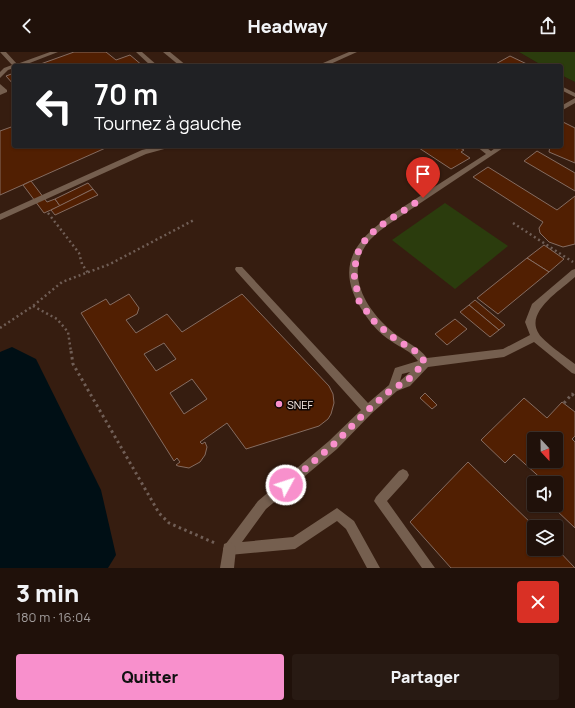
<!DOCTYPE html>
<html lang="fr">
<meta charset="utf-8">
<style>
body{margin:0;font-family:Manrope,sans-serif;background:#281a13;color:#f1f3f6;height:100vh;display:flex;flex-direction:column;font-size:15px;white-space:nowrap}
*{box-sizing:border-box;margin:0}
p{font-size:13px;color:#a29d9c}
.icon{flex:none;width:22px;height:22px;fill:none;stroke:currentColor;stroke-width:2;stroke-linecap:round;stroke-linejoin:round}
.map{position:relative;height:516px;overflow:hidden}
.details{display:flex;flex-direction:column;background:#20110a;flex:1}
.details>*{flex:none}
.guide{position:absolute;left:12px;top:12px;width:551px;height:84px;border-radius:4px;box-shadow:0 1px 3px #0004,0 0 0 1px #3d312b;background:#202124;color:#fff;overflow:hidden}
.needle{width:26px;rotate:158deg}
.tools{position:absolute;left:527px;top:380px;display:grid;gap:8px}
.tools a{display:grid;place-items:center;width:36px;height:36px;border-radius:4px;background:#20110a;box-shadow:0 1px 3px #0004,0 0 0 1px #3d312b;font-size:20px}
.pin{position:absolute;display:grid;place-items:center;width:34px;height:34px;color:#fff;margin:-41px -17px;border-radius:50% 50% 50% 0;rotate:-45deg;box-shadow:0 0 4px #0007}
.pin .icon{rotate:45deg}
.me{position:absolute;width:44px;margin:-22px;rotate:50deg;stroke-linejoin:round;filter:drop-shadow(0 0 3px #0008)}
.turn{display:flex;align-items:center;gap:14px;height:84px;padding:0 16px;font-size:18px}
.turn .icon{width:52px;height:52px;stroke-width:2.5}
.turn b{display:block;font-size:28px;line-height:34px}
.round{display:grid;place-items:center;flex:none;width:42px;height:42px;border-radius:4px;background:#281a13}
.head{display:flex;align-items:center;justify-content:space-between;height:68px;padding:0 16px}
h1{font-size:24px;font-weight:800;line-height:30px}
.primary-button{display:flex;gap:8px;margin-top:auto;padding:8px 16px}
.primary-button a{flex:1;height:46px;border-radius:4px;background:#f890cc;color:#111;font-size:16px;font-weight:800;line-height:46px;text-align:center}
.primary-button a+a{background:#281a13;color:#f1f3f6}
header{display:flex;justify-content:space-between;align-items:center;height:52px;padding:0 16px;background:#20110a;font-size:18px;font-weight:800}
.map>svg:first-child{display:block}
.built{fill:#361d10;fill-rule:evenodd}
.green{fill:#2b3c0d}
.water{fill:#000f15}
.building{fill:#511f02;stroke:#856c61;fill-rule:evenodd}
.lines{fill:none;stroke-linecap:round;stroke-linejoin:round}
.path-far1{stroke:#705e56;stroke-width:2.5;stroke-dasharray:2 3;stroke-linecap:butt}
.path{stroke:#705e56;stroke-width:3;stroke-dasharray:2.5 3.5;stroke-linecap:butt}
.lane{fill:#755f4f;fill-rule:evenodd}
.street{fill:#755f4f;fill-rule:evenodd}
.route{stroke:#f890cc;stroke-width:7;stroke-dasharray:0 12.6}
.poi-dot{fill:#f890cc;stroke:#0d0503;stroke-width:1.5}
.labels{text-anchor:middle;dominant-baseline:central;stroke-width:3;stroke-linejoin:round;paint-order:stroke}
.poi-label{font-size:11px;fill:#faebe5;stroke:#0d0503;text-anchor:start}
</style>
<header><svg class="icon" aria-label="back" viewBox="0 0 24 24"><path d="M15 5l-7 7 7 7"/></svg>Headway<svg class="icon" aria-label="share" viewBox="0 0 24 24"><path d="M12 15V3M7 8l5-5 5 5M5 13v7h14v-7"/></svg></header>
<div class="map">
<svg width="575" height="516" viewBox="0 0 575 516">
<rect width="100%" height="100%" fill="#2b170e"/>
<path class="built" d="M0 0H519L543 14H14V94H561V23L575 30V516H0ZM534 387H556V409H534ZM534 431H556V453H534ZM534 475H556V497H534Z"/>
<g class="green">
<polygon points="519,0 575,0 575,30 561,23 561,14 543,14"/>
<polygon points="445,151 508,194 455,237 392,188"/>
</g>
<polygon class="water" points="12,295 36,307 101,438 116,503 108,516 0,516 0,300"/>
<g class="building">
<polygon points="74,0 106,0 116,8 130,3 143,14 35,14"/>
<polygon points="510,4 531,14 492,14"/>
<polygon points="14,21 14,33 6,24"/>
<polygon points="561,69 575,76 575,111 549,100 550,94 561,94"/>
<polygon points="14,74 14,94 110,94 0,143 0,79"/>
<polygon points="416,94 451,94 457,97 460,96 464,98 461,100 470,106 451,117"/>
<polygon points="537,99 575,121 575,139 524,109"/>
<polygon points="488,115 557,158 575,144 575,192 563,195 549,190 540,181 539,176 543,170 473,125"/>
<polygon points="31,129 47,150 55,147 60,154 44,161 23,133"/>
<polygon points="88,131 93,137 60,154 55,147"/>
<polygon points="93,137 98,143 55,163 51,158"/>
<polygon points="544,193 564,207 549,220 527,206"/>
<polygon points="527,206 549,220 498,262 477,246"/>
<path d="M129 242 139 256 137 262 126 268 136 281 167 262 182 280 242 242 329 334 333 342 334 351 331 362 328 367 319 374 246 397 227 371 200 390 202 392 205 390 207 395 205 403 200 410 189 416 178 414 176 413 180 410 177 406 174 409 81 261 106 247 110 253ZM164 291 176 307 156 319 144 302ZM192 327 207 347 184 362 170 341Z"/>
<polygon points="475,248 505,273 499,278 469,253"/>
<polygon points="469,253 499,278 490,285 460,260"/>
<polygon points="455,267 467,277 447,293 435,282"/>
<polygon points="425,341 437,353 432,357 420,346"/>
<path d="M524 346 547 366 562 350 575 360V384L572 387 575 390V476L555 457 563 447 556 441V431H546L514 402 505 411 481 388ZM534 387H556V409H534Z"/>
<polygon points="468,410 535,475 534,497 556,496 575,516 451,516 410,470"/>
</g>
<g class="lines">
<g class="path-far1">
<polyline points="48,161 79,201 82,212 88,221"/>
<polyline points="513,171 573,210"/>
<polyline points="33,254 57,267 68,280 71,300"/>
<polyline points="0,276 33,254 62,230 110,212 194,168"/>
</g>
<g class="path">
<polyline points="71,299 73,312 159,461 169,471 217,492"/>
<polyline points="564,351 572,342 575,345"/>
</g>
<g class="lane">
<polygon points="0,0 6,0 17,12 50,0 58,0 22,14 14,14 14,16 8,18 0,26 0,20 4,16 12,13"/>
<polygon points="136,0 142,0 158,14 151,14"/>
<polygon points="163,0 170,0 187,14 180,14"/>
<polygon points="349,0 357,0 326,14 320,14 323,11"/>
<polygon points="0,32 7,38 7,40 0,43"/>
<polygon points="561,34 575,41 575,45 561,38"/>
<polygon points="575,46 575,51 561,59 561,54"/>
<polygon points="158,94 169,94 168,96 146,102 0,168 0,162 142,98"/>
<path d="M476 94H484L491 99 498 94H506L386 174C377 181 368 188 363 198 347 229 370 262 394 281 405 290 418 294 427 306L503 297 530 283 525 270 532 252 572 218 575 217V225C561 238 524 260 539 282 543 289 567 306 575 312V322L572 321 534 290 504 305 428 315 410 334 397 339 372 361 337 397 266 457 242 490 293 485 337 456 354 469 380 516H367L346 477 337 469 295 497 229 503 225 501 223 497 225 493 258 449 329 389 361 358 236 219 235 217 236 215H242L368 351 389 333 395 316 418 309C411 299 401 296 391 289 380 282 371 272 364 261 324 202 373 175 417 146 440 131 463 117 486 102ZM410 320 400 329 402 322Z"/>
<polygon points="403,417 407,419 409,423 407,427 387,449 435,516 422,516 374,449 376,445 399,419"/>
</g>
<polygon class="street" points="229,490 234,492 236,497 234,516 220,516 224,492"/>
</g>
<g class="lines">
<polyline class="route" points="286,433 333,393 368,358 393,336 406,330 425,310 415,299 391,284 374,269 359,249 354,222 357,202 367,185 383,172 423,146"/>
</g>
<circle class="poi-dot" cx="279" cy="352" r="4"/>
<g class="labels">
<g class="poi-label">
<text x="287" y="352">SNEF</text>
</g>
</g>
</svg>
<div class="tools">
<a><svg class="needle" viewBox="-14 -14 28 28"><path d="M0-13l5 13h-10z" fill="#e53935"/><path d="M0 13l5-13h-10z" fill="#a29d9c"/></svg></a>
<a><svg class="icon" aria-label="sound" viewBox="0 0 24 24"><path d="M4 9h4l5-4v14l-5-4H4zM17 9q2 3 0 6"/></svg></a>
<a><svg class="icon" aria-label="layers" viewBox="0 0 24 24"><path d="M12 4l9 5-9 5-9-5zM3 14l9 5 9-5"/></svg></a>
</div>
<div class="pin" style="left:423px;top:146px;background:#d93025"><svg class="icon" aria-label="arrive" viewBox="0 0 24 24"><path d="M6 21V4h12l-3 4 3 4H6"/></svg></div>
<svg class="me" style="left:286px;top:433px" viewBox="-20 -20 40 40"><circle r="17" fill="#f890cc" stroke="#fff" stroke-width="3"/><path d="M0-11L8 9 0 5-8 9z" fill="#fff"/></svg>
<div class="guide">
<div class="turn"><svg class="icon" aria-label="left" viewBox="0 0 24 24"><path d="M17 20v-9H6M10 6l-5 5 5 5"/></svg><div><b>70 m</b>Tournez à gauche</div></div>
</div>
</div>
<section class="details">
<div class="head"><div><h1>3 min</h1><p>180 m · 16:04</p></div><a class="round" style="background:#d93025;color:#fff"><svg class="icon" aria-label="close" viewBox="0 0 24 24"><path d="M6 6l12 12M18 6L6 18"/></svg></a></div>
<div class="primary-button"><a>Quitter</a><a>Partager</a></div>
</section>
